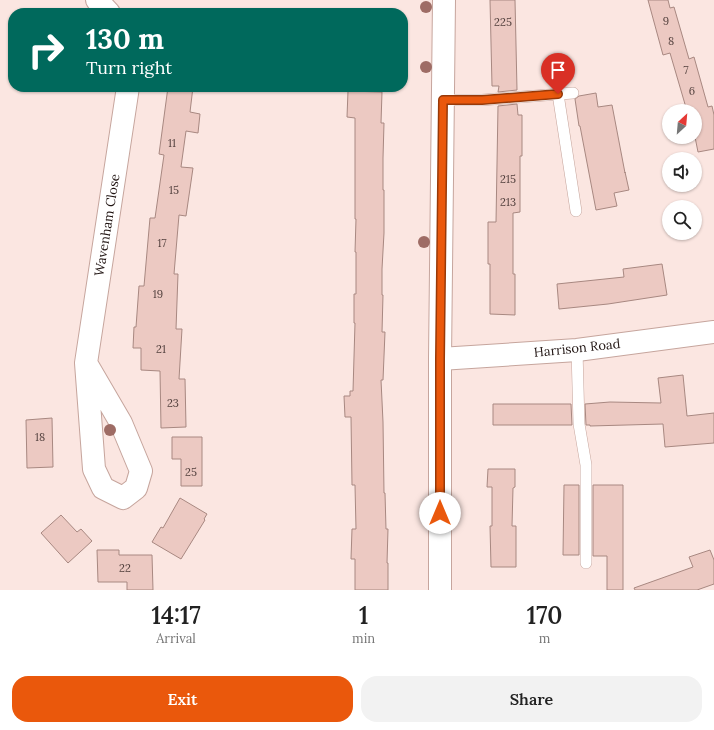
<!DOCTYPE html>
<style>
body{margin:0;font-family:Lora,serif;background:#f2f2f2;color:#222;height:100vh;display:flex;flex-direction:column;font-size:15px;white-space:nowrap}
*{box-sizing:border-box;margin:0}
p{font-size:13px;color:#767676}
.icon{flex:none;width:22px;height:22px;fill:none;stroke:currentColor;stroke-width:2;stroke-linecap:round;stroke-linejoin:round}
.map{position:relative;height:590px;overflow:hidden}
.drawer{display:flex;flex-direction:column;background:#fff;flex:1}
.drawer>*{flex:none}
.hud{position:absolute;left:8px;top:8px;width:400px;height:84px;border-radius:16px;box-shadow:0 1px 3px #0004;background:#00695c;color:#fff;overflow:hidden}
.needle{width:26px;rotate:26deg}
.controls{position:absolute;left:662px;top:104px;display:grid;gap:8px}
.controls a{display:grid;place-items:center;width:40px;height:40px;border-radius:50%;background:#fff;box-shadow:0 1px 3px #0004;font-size:20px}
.pin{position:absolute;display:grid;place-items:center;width:34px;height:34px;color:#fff;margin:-41px -17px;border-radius:50% 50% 50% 0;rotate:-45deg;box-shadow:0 0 4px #0007}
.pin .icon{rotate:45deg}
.me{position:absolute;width:44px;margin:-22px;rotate:0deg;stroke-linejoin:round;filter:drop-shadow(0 0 3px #0008)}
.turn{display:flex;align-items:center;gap:14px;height:84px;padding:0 12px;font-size:18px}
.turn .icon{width:52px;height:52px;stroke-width:2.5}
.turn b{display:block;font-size:28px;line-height:34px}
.eta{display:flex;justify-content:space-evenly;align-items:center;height:68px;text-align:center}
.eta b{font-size:24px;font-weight:600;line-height:28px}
.cta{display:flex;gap:8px;margin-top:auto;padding:8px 12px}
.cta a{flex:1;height:46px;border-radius:16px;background:#ea580c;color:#fff;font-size:16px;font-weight:600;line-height:46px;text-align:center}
.cta a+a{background:#f2f2f2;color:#222}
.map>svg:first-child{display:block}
.building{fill:#ecc9c2;stroke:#a88881}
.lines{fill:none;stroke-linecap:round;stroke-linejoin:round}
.lane-casing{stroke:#c6a59d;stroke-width:12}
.street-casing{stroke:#c6a59d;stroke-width:24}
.lane{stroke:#fff;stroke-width:11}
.street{stroke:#fff;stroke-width:22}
.tree{fill:#9e6c65}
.route-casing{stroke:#983908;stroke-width:10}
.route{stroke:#ea580c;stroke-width:7}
.labels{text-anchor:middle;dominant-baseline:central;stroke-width:3;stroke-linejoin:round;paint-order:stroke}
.number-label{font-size:11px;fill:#53413e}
.street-label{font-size:13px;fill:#201412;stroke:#fff}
</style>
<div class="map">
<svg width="714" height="590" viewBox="0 0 714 590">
<rect width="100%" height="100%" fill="#fbe6e1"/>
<g class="building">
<polygon points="490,0 515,0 517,90 498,92 499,86 492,86"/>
<polygon points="648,0 668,0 670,8 674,7 689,59 694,57 708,107 712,106 714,115 714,149 698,152 695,137 695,111 687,111 670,53 663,55"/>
<polygon points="168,87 193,87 190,112 200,114 198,133 186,131 181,167 193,168 186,216 179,215 174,274 178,274 176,329 182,329 179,379 185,379 186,427 161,428 160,371 141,370 141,348 133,348 134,327 136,327 139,286 144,286 150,218 155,218 164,155 159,154"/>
<polygon points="348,91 382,92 381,123 384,123 383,158 383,190 384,190 384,233 382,269 382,295 383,295 382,332 385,332 383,380 381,380 383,422 384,493 385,493 386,529 388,529 387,563 388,563 388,590 355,590 355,559 351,559 352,529 356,529 355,485 352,485 351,417 345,417 344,396 350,396 350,391 353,391 355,323 354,323 354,294 356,294 356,252 355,252 356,219 355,219 355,118 347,117"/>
<polygon points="596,93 598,107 612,105 625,173 625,172 629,190 614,193 617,206 596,210 580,126 579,126 575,99 579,96"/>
<polygon points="517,104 518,115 522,115 522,156 520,156 520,212 513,213 513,274 515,274 515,315 490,314 490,264 488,264 488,222 496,222 498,106"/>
<polygon points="662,264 667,295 608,304 559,309 557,284 624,277 623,269"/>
<polygon points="683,375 687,416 714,413 714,443 665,447 663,424 590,426 590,425 586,425 585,404 610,402 661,403 658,378"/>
<polygon points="493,404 571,404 572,425 493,425"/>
<polygon points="52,418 53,467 27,468 26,420"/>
<polygon points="172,437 202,437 202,486 181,486 181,459 172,459"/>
<polygon points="488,469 515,469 515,487 513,488 512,526 516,526 516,567 491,567 490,526 492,526 492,487 487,487"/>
<polygon points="564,485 579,485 579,555 563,555"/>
<polygon points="593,485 623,485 623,590 607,590 607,556 593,556"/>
<polygon points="180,498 207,514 204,519 205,520 181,559 152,542 161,527 163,528"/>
<polygon points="61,515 77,532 81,529 92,541 68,563 41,533"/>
<polygon points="97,550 119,550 119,555 152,555 153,590 127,590 127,582 98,582"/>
<polygon points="710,550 714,560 714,584 697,590 635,590 634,588 693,567 689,557"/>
</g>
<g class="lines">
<defs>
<g id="lane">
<polyline points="558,94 576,211"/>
<polyline points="443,100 482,100 573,93"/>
<polyline points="577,350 579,424 586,465 586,563"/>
</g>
<g id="street">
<polyline points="97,0 109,13"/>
<polyline points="440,359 577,350 714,332"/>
<polyline points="86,363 121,423 141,471 136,488 123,498 103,488 94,469 86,363 128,87"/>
<polyline points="440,590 440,359 444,0"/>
</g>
</defs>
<use href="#lane" class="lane-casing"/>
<use href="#street" class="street-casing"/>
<use href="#lane" class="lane"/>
<use href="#street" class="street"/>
</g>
<g class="tree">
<circle cx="426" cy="7" r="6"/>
<circle cx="426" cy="67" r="6"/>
<circle cx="424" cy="242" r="6"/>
<circle cx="110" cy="430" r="6"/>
</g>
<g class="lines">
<defs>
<polyline id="route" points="440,513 440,359 443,100 482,100 558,94"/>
</defs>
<use href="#route" class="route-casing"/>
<use href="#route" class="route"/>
</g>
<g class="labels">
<g class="number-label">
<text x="666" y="21">9</text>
<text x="503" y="22">225</text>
<text x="671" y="41">8</text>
<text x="686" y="70">7</text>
<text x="692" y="91">6</text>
<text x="172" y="143">11</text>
<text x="508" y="179">215</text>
<text x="174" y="190">15</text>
<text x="508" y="202">213</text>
<text x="162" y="243">17</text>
<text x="158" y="294">19</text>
<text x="161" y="349">21</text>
<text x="173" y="403">23</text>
<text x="40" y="437">18</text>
<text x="191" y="472">25</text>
<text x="125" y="568">22</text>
</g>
<g class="street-label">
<text transform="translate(107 225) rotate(-81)">Wavenham Close</text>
<text transform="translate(577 348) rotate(-6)">Harrison Road</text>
</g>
</g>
</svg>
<div class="controls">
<a><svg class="needle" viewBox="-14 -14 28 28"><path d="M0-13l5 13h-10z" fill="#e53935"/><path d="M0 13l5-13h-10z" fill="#767676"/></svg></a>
<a><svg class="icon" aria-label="sound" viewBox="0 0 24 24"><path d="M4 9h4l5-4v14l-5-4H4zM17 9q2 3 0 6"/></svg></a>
<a><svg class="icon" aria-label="search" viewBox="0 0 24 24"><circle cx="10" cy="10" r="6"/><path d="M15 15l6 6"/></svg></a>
</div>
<div class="pin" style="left:558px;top:94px;background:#d93025"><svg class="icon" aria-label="arrive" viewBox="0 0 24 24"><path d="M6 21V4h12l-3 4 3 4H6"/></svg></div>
<svg class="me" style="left:440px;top:513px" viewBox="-20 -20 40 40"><circle r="19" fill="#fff"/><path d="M0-13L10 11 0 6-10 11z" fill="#ea580c"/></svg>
<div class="hud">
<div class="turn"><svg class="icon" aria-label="right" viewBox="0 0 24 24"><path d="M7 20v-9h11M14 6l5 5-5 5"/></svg><div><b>130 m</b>Turn right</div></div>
</div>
</div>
<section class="drawer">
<div class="eta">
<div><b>14:17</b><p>Arrival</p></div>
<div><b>1</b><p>min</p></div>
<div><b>170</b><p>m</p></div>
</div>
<div class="cta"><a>Exit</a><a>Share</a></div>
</section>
